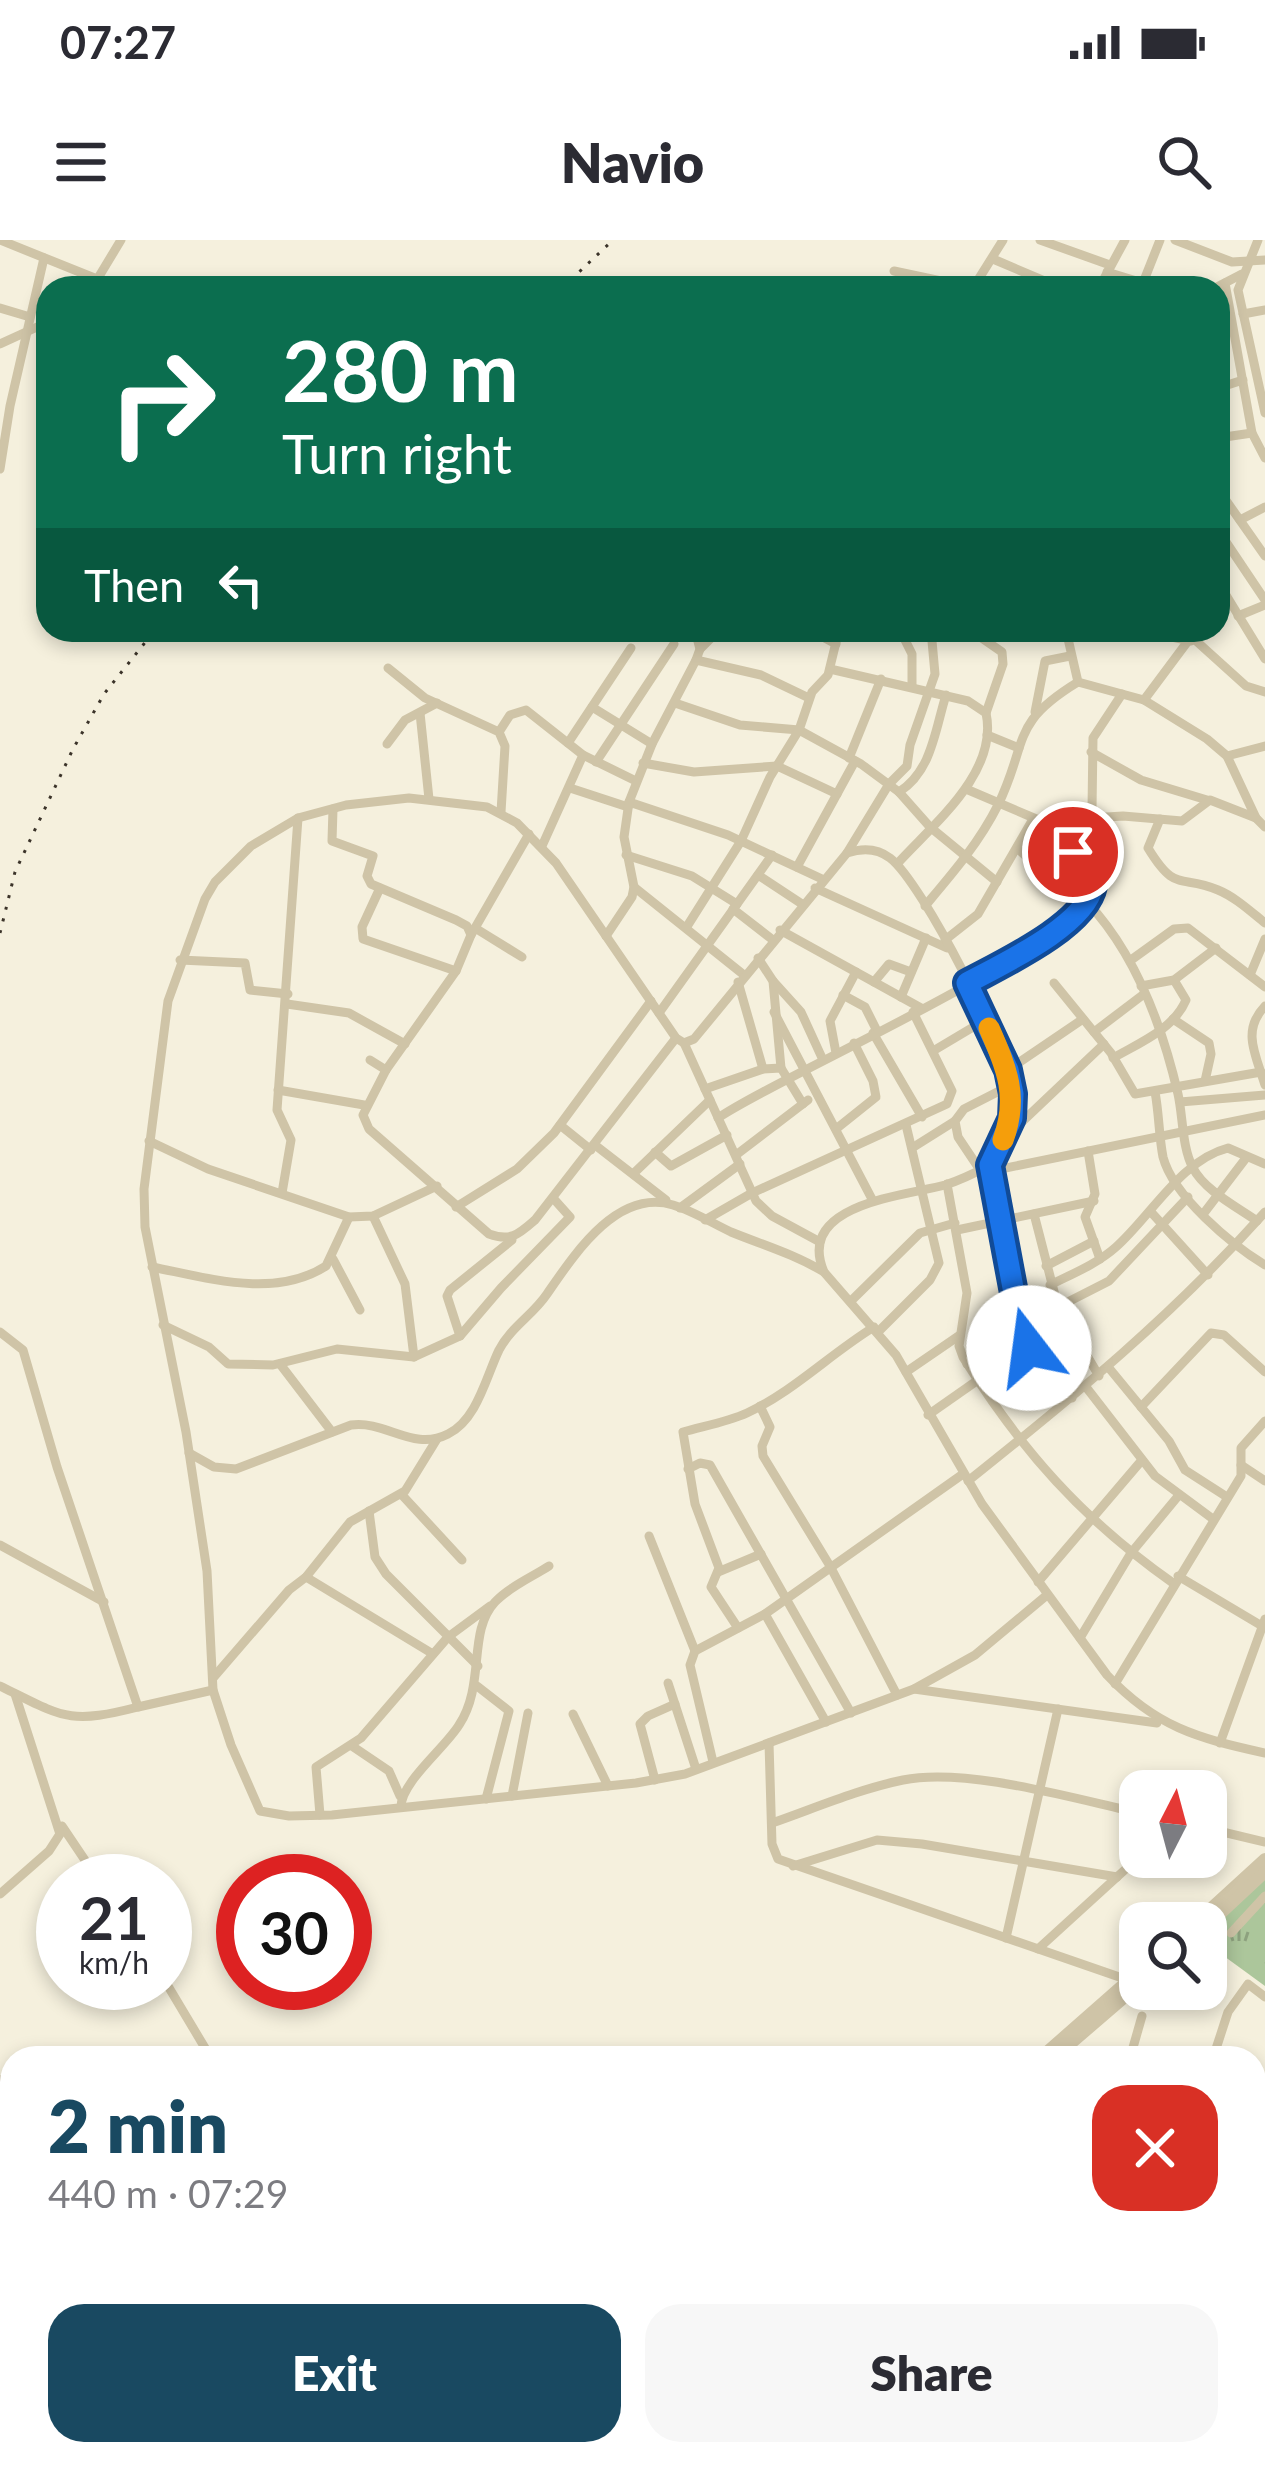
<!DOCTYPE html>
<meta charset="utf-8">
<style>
body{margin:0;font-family:Lato,sans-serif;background:#f7f7f7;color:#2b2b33;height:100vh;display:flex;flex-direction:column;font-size:45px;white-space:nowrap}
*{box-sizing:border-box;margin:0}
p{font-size:39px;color:#7c7c81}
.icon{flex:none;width:66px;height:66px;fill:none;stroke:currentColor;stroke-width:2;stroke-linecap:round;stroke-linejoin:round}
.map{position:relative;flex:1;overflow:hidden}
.sheet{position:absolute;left:0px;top:1806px;width:1266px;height:420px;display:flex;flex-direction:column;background:#fff;border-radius:36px 36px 0 0;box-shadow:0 6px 18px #0003}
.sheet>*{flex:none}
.hud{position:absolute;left:36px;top:36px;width:1194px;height:366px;border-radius:36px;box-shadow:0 6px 18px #0003;background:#0b6e4f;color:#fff;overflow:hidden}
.needle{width:78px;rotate:6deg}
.buttons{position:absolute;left:1119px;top:1530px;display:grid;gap:24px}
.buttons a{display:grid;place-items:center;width:108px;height:108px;border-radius:24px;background:#fff;box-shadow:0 6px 18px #0003;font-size:60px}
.speed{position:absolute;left:36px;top:1614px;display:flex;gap:24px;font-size:60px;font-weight:700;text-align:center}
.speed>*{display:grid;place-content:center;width:156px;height:156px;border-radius:50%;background:#fff;box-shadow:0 6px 18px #0003;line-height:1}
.speed small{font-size:30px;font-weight:400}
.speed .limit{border:18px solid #d22;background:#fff;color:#111}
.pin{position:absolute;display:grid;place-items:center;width:102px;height:102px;color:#fff;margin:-51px;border:6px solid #fff;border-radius:50%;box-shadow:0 3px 12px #0007}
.me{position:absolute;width:132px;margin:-66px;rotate:345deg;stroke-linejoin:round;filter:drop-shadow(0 0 9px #0008)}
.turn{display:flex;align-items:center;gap:42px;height:252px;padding:0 48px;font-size:54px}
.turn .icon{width:156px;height:156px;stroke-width:2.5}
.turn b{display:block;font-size:84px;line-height:102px}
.then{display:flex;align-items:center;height:114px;padding:0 48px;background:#0003;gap:24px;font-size:45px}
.round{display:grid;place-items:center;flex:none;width:126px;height:126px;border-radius:36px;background:#f7f7f7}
.overview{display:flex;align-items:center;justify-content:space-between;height:204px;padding:0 48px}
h1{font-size:72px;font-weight:800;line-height:90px;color:#194961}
.action{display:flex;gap:24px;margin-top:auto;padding:24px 48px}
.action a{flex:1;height:138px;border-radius:36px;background:#194961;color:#fff;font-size:48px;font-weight:800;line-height:138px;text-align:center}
.action a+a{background:#f7f7f7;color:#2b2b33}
.status{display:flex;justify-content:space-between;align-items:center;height:84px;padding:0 60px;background:#fff;direction:ltr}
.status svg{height:33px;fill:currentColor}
header{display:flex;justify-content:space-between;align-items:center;height:156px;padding:0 48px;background:#fff;font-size:54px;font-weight:800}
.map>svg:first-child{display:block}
.park{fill:url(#park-tufts)}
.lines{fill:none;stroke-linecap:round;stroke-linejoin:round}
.minor{stroke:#cfc4a7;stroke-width:9}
.tertiary{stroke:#cfc4a7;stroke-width:12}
.rail{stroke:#3b3329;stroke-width:3;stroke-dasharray:3 9;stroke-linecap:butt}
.route-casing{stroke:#114b97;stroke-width:30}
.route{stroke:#1a73e8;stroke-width:21}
.slow{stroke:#f59e0b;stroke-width:21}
</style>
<div class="status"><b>07:27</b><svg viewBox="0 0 49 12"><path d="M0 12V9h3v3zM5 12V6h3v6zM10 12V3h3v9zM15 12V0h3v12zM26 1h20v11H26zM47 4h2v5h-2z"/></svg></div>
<header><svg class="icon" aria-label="menu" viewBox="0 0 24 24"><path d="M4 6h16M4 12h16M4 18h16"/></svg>Navio<svg class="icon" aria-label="search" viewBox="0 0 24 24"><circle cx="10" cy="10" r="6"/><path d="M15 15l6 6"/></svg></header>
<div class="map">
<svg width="1265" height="2226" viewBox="0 0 1265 2226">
<defs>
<pattern id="park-tufts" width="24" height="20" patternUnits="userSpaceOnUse" patternTransform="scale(3)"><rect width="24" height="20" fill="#acc69b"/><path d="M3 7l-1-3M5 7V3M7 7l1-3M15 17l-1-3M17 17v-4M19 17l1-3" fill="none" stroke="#8da17e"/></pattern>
</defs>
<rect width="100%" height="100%" fill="#f5f0dd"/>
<polygon class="park" points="1265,1629 1265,1746 1206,1703 1206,1683"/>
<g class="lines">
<g class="minor">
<polyline points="0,0 97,39"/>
<polyline points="1040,0 1110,25"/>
<polyline points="1175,0 1232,22 1265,20"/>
<polyline points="1258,0 1238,50 1265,173"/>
<polyline points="993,19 1061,48"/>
<polyline points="894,31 974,48"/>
<polyline points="1107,32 1143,43"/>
<polyline points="1225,43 1252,193 1265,218"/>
<polyline points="92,48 121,0"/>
<polyline points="973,48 1003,0"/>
<polyline points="1099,48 1125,0"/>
<polyline points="1141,48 1160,0"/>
<polyline points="1215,48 1242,34"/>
<polyline points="0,68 30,77"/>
<polyline points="1243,74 1265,70"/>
<polyline points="0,104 48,82"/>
<polyline points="1218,148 1243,140"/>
<polyline points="1218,198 1252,193"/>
<polyline points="0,229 10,166 44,18"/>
<polyline points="1218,249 1265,316"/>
<polyline points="1240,280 1265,267"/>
<polyline points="1218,290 1265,360"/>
<polyline points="1218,342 1265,419"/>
<polyline points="1238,376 1265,365"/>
<polyline points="810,390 836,404"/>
<polyline points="900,390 912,414 912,447"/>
<polyline points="1066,390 1078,442 1144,460 1207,499 1227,516 1256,578 1265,587"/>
<polyline points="1138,390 1191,401"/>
<polyline points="1184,390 1246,446 1265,452"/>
<polyline points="932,392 976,394 1002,412 1003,424 986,473"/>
<polyline points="700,409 719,390"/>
<polyline points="696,420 761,435 809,458"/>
<polyline points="388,428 425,458 499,492 505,506 501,572"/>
<path d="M830 429 968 461 986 473C999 533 932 585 897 624"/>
<polyline points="1144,460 1188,401"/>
<polyline points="675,463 740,485 799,490 861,524 899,552 930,587 997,642"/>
<polyline points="592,467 652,504"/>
<polyline points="1035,472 1045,421 1070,416"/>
<polyline points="420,473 429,559"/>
<polyline points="499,492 510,475 526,470 583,515 636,541"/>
<polyline points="987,495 1019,508"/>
<polyline points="568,503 631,408"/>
<polyline points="387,504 405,480 437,463"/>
<polyline points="1091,512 1141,540 1207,560"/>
<polyline points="1227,516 1265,506"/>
<polyline points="849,518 881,439"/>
<polyline points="596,522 674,404"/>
<polyline points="643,523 694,532 777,526 837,554"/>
<polyline points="570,548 628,567"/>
<polyline points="966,549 1041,581 1123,576 1182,581 1210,560 1256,578"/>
<path d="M899 552C932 531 935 490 946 455"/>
<polyline points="629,562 728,595 822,639"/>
<path d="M333 569 332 601 373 616 367 636 371 644 456 680 467 686 471 695 456 731 386 830 363 875 369 889 489 994C511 1002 519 994 535 980L676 798"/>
<path d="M1160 579 1148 608C1176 654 1180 634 1218 650 1235 657 1250 671 1265 683"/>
<polyline points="542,606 583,515"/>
<polyline points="1017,608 1063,650 1091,656"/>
<polyline points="847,613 889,544 907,526 910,505 935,434 931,390"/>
<polyline points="626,615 692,636 737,664"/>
<polyline points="797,627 855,521"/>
<polyline points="758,635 802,664"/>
<polyline points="634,647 744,735"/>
<polyline points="380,648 362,687 363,699 456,731"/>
<polyline points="815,648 947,708"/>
<path d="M1087 662C1136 714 1162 785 1178 854 1183 876 1182 908 1193 928 1204 950 1237 967 1257 981"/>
<path d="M925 666C952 634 979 603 998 565 1029 501 1009 484 1078 442"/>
<polyline points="733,669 773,700"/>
<polyline points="475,688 522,717"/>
<polyline points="686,688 741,601 770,537 799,490 812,452 828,435 839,390"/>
<polyline points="780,690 921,768"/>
<polyline points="471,695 529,594"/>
<polyline points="606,696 632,657 634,647 624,597 629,562 652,504 696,420 700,409 695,390"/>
<polyline points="945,700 978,674 1033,579"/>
<polyline points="758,718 773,741 781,828"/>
<polyline points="180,720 245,723 250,750 288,754"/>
<polyline points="1131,720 1174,689 1188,688 1265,747"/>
<polyline points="1250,735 1265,699"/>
<polyline points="773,741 801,772 823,820"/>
<polyline points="738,742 763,829"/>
<polyline points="874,742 889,724 911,732"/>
<polyline points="1054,743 1111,813 1135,854 1261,832"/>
<polyline points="1141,746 1174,740 1216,708"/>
<polyline points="843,755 865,767 877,791"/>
<polyline points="901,757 926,698"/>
<polyline points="287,764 349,773 405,804"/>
<path d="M1265 766C1241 791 1256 815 1265 845"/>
<polyline points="774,772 873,961"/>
<polyline points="659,773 772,615"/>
<polyline points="1173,779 1209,803 1211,814 1205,841"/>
<polyline points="1094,792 1144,754"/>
<polyline points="873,793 922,877"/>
<polyline points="684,803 756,961 772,976 820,1002"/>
<polyline points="933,811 985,780"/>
<polyline points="836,813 830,781 856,732"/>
<path d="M1113 818C1139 803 1174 789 1186 760L1174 740"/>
<polyline points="370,820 386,830"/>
<polyline points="1008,830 1083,779"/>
<polyline points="705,849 763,829 781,828 803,864"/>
<polyline points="278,850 364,865"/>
<path d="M1155 852C1159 873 1159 897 1163 917 1173 956 1232 1005 1265 1025"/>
<polyline points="1180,862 1265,855"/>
<path d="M718 878C782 834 1082 706 1093 646L1077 632 1072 619 1092 570 1093 498 1122 454"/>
<polyline points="560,885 591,910"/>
<polyline points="836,889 876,857 873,841 854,803"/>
<polyline points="1006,897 1104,804"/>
<polyline points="149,901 208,929 349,977 373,976 437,946"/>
<polyline points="595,905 666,960"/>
<polyline points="912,908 955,881"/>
<polyline points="1088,911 1095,954 1085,977 1100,1019"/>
<polyline points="655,912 671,926 727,895"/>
<polyline points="736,915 808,860"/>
<polyline points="990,926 1023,1098 1072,1158"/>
<polyline points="980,930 958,897 955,881 964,869 1011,845"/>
<polyline points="991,931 1265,875"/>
<polyline points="633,934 710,860"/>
<path d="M947 944 967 1053 959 1106 963 1117C1022 1211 1082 1279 1173 1343"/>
<polyline points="282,953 291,900 277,870 298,578"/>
<polyline points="456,967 517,929 554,893 651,761"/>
<polyline points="680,968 740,924"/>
<polyline points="1151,972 1208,1035"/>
<polyline points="1204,973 1246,918"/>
<polyline points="1034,974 1058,1067 1099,1136"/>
<polyline points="373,976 405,1044 414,1117"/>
<polyline points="705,980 752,953 947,864 952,851 913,772"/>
<polyline points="957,990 1094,961"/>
<polyline points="333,1019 360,1070"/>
<polyline points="1046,1026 1094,1001"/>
<path d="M152 1027C208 1038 275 1059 326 1026L349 977"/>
<path d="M1050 1045C1072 1034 1097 1024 1116 1007 1151 976 1181 920 1228 908L1265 924"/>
<polyline points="852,1060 920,993 955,983"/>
<polyline points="1058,1067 1109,1041 1188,957"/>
<polyline points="163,1085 209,1107 228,1124 273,1125 337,1109 414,1117 460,1096 501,1048 570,977 553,958"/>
<path d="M0 1092 23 1110 57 1227 138 1467C68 1485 63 1477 0 1446"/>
<polyline points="878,1092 930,1040 939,1023 906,885"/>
<polyline points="460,1096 447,1056 450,1050 512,1000"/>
<polyline points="280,1124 332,1192"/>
<polyline points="967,1124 1023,1098"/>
<polyline points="1109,1128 1169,1201 1185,1230 1227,1257"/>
<polyline points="906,1132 960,1095"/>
<polyline points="1086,1147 1155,1236 1213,1279"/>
<polyline points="760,1166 770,1187 762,1206 763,1216 830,1326 897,1455"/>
<polyline points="1141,1167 1211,1093 1224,1095 1265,1132"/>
<polyline points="928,1175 978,1140"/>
<path d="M189 1213 214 1227 236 1229 351 1185C386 1180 413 1212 448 1194 477 1180 486 1137 499 1110 511 1087 533 1075 547 1054 574 1015 617 948 673 965 693 971 712 983 731 992 763 1005 794 1014 824 1032"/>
<polyline points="1241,1225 1265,1241"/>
<polyline points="688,1229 700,1223 710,1225 851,1473"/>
<path d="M968 1241C1076 1155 1172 1076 1265 972"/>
<polyline points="402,1255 462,1320"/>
<polyline points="369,1271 375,1317 386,1334 478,1426"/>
<polyline points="649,1296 695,1411"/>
<polyline points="0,1305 104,1362"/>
<polyline points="718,1332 761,1314"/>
<polyline points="1178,1336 1262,1386"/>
<polyline points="306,1337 433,1414"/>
<polyline points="1038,1342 1142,1220"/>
<path d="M1047 1355 975 1415 914 1449 685 1534 636 1543 332 1575 289 1576 260 1571 231 1505 213 1450 207 1331 186 1192 145 987 144 949 168 761 205 659 215 642 251 606 298 578 346 565 409 558 487 567 517 583 556 623 676 798 684 803 694 799 847 613C862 608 877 608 890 618 922 642 1011 816 1013 856 1015 881 1001 904 990 925 975 933 961 940 945 945 904 956 795 964 824 1032L896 1115 982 1264 1107 1435C1156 1487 1197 1498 1265 1513"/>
<polyline points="765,1374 826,1482"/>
<path d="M738 1388 711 1347 719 1328 695 1264 683 1192C704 1186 727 1182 747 1173 794 1151 830 1114 874 1087"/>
<polyline points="1080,1398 1131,1313 1179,1255"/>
<polyline points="213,1438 289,1350 306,1337 350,1282 405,1251 437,1199"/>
<polyline points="668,1443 696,1529"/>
<polyline points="1115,1444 1241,1236 1241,1208 1265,1181"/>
<polyline points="477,1446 509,1471 486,1559"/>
<polyline points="914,1449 1157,1483"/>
<polyline points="138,1467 213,1450"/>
<polyline points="573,1474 608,1546"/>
<polyline points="769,1503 772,1604 778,1619 1128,1740"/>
<polyline points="1220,1503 1265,1379"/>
<polyline points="352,1506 389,1531 400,1556"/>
<polyline points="713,1522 690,1425 695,1411 765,1374 963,1234"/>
<polyline points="655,1540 640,1484 648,1476 675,1464"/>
<polyline points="512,1556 528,1473"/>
<path d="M401 1567C401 1542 445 1508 459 1485 486 1444 467 1392 495 1362 509 1347 532 1337 549 1326"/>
<polyline points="320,1575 316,1527 361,1498 448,1397 490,1366"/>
<path d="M772 1583C815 1568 859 1549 903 1540 967 1527 1075 1559 1140 1573"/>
<polyline points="62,1586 99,1641"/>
<polyline points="1206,1588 1265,1602"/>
<polyline points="793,1626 877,1600 922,1604 1117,1637"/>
<polyline points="0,1654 49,1611 60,1594 15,1454"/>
<polyline points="1231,1693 1265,1656"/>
<polyline points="1006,1698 1058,1469"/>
<polyline points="1038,1709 1140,1616"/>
<polyline points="165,1741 211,1818"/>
<polyline points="1130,1818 1142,1776"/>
<polyline points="1213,1818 1228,1772 1248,1744 1265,1757"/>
<polyline points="1254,1879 1265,1871"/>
<polyline points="1254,1885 1265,1896"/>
<polyline points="0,1987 12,1979"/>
<polyline points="1254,2067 1265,2058"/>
<polyline points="1254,2125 1265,2133"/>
<polyline points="1254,2195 1265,2206"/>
<polyline points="397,2214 402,2226"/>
<polyline points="1129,2214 1141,2220 1151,2214"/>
<polyline points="138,2226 142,2214"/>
<polyline points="1092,2226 1097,2214"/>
<polyline points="1212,2226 1224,2214"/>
</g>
<g class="tertiary">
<polyline points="1195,1683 1265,1619"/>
<polyline points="1206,1687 1265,1632"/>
<polyline points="1040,1818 1140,1730"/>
<polyline points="1054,1818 1140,1744"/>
<polyline points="0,1841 12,1860"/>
<polyline points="224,2214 237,2226"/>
<polyline points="608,2214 610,2221 619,2225 626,2214"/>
</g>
<g class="rail">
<polyline points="562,48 613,0"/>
<polyline points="0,693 15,632 73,509 104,454 155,390"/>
</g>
</g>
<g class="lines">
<defs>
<path id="route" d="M1029 1108 1020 1085 990 925 1012 878 1013 854 1008 830 967 743C1002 724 1085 686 1093 646L1072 626 1073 612"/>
</defs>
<use href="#route" class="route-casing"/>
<use href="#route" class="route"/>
<path class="slow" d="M989 788C1007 829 1019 857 1003 900"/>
</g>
</svg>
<div class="buttons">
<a><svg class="needle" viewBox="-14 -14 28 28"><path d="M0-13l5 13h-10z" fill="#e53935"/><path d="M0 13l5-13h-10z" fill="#7c7c81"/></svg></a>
<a><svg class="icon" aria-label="search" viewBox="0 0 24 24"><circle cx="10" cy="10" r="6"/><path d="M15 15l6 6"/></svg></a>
</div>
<div class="speed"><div>21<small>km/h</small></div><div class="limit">30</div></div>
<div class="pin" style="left:1073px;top:612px;background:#d93025"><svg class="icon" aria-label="arrive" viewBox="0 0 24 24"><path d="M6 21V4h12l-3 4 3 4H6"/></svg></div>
<svg class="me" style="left:1029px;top:1108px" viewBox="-20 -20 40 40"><circle r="19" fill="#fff"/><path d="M0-13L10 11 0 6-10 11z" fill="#1a73e8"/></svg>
<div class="hud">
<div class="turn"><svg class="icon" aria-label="right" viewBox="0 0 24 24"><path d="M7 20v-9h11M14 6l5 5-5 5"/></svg><div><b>280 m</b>Turn right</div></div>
<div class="then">Then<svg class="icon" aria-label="left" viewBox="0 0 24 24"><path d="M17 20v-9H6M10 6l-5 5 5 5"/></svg></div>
</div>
<section class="sheet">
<div class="overview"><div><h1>2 min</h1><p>440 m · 07:29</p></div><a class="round" style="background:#d93025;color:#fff"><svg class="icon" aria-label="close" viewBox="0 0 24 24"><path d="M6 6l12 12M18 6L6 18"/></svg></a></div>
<div class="action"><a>Exit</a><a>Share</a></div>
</section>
</div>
